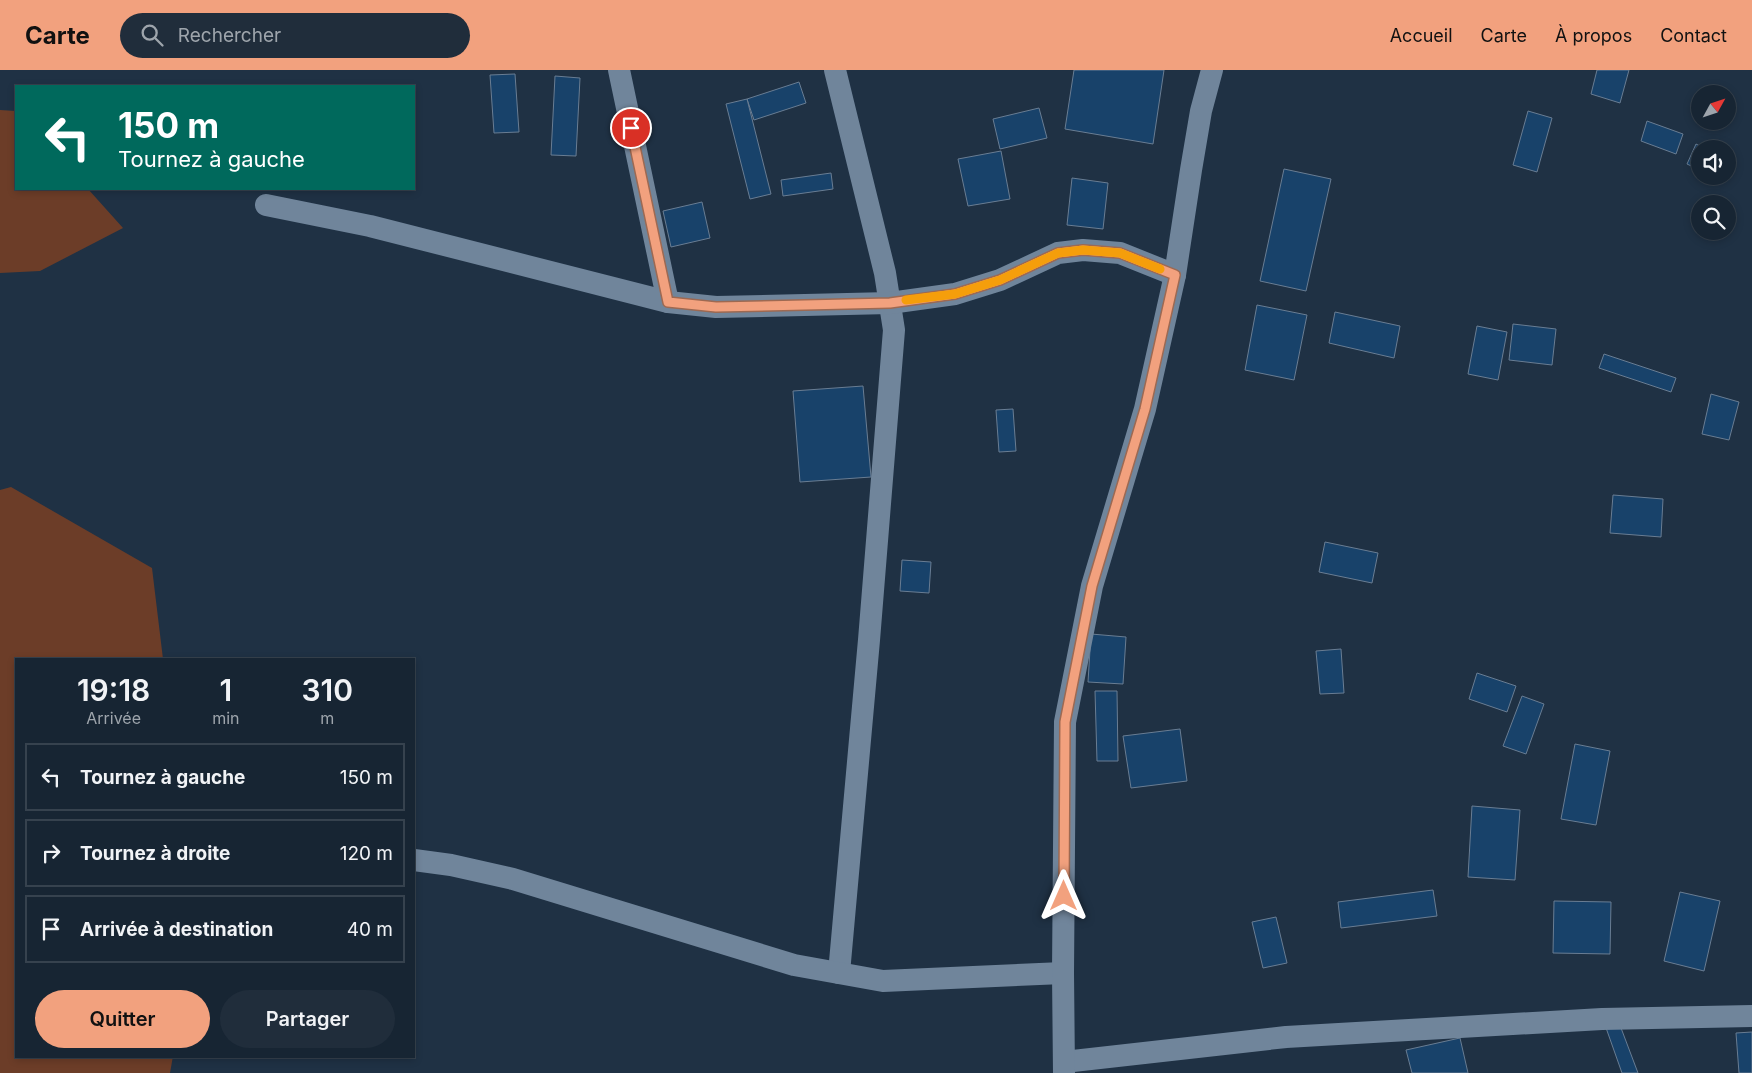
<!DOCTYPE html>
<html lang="fr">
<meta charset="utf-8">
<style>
body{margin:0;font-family:Inter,sans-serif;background:#202d3b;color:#f1f3f6;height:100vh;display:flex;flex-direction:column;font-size:19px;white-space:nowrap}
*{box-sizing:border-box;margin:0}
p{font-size:16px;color:#9ea5ac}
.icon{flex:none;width:28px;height:28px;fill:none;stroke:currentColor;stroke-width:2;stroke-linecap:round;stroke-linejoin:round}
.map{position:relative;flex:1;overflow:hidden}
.drawer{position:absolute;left:15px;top:588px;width:400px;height:400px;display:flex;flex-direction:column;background:#172533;border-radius:0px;box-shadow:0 2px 8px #0003,0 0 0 1px #36424e}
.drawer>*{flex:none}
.top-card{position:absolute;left:15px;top:15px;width:400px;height:105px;border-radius:0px;box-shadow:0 2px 8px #0003,0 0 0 1px #36424e;background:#00695c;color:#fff;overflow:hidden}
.needle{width:32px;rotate:50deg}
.controls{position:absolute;left:1691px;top:15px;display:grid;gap:10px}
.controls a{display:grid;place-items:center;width:45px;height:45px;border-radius:50%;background:#172533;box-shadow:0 2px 8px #0003,0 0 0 1px #36424e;font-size:25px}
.pin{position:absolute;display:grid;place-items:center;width:42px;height:42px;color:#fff;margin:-21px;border:2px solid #fff;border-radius:50%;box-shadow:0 1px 5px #0007}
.me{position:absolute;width:55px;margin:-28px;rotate:0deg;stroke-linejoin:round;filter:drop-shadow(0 0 4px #0008)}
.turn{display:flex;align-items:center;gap:18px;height:105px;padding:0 20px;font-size:22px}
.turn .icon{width:65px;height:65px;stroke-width:2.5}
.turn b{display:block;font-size:35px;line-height:42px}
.eta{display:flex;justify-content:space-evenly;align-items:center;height:85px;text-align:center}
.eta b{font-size:30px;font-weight:600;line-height:35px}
.primary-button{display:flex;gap:10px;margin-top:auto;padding:10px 20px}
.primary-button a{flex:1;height:58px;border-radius:30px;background:#f2a17e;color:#111;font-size:20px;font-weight:600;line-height:58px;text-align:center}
.primary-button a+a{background:#202d3b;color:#f1f3f6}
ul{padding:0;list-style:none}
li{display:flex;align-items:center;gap:15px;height:68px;margin:0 10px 8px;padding:0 10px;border:2px solid #36424e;border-radius:0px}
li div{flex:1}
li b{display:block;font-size:19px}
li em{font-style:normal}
header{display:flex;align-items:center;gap:30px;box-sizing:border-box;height:70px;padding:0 25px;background:#f2a17e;color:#111}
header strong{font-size:24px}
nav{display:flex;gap:28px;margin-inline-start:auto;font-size:18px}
.search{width:350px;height:45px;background:#202d3b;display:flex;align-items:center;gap:12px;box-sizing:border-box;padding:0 18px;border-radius:28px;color:#9ea5ac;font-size:19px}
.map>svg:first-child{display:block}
.green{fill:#6c3d28}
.building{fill:#18426a;stroke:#697d93}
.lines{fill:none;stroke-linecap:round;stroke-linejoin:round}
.minor{stroke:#70859b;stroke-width:22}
.route-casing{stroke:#9d6952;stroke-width:12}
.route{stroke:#f2a17e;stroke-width:9}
.slow{stroke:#f59e0b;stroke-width:9}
</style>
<header>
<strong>Carte</strong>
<div class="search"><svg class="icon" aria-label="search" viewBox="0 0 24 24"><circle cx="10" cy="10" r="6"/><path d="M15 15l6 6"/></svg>Rechercher</div>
<nav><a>Accueil</a><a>Carte</a><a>À propos</a><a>Contact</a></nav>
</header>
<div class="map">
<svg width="1752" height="1003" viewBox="0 0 1752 1003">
<rect width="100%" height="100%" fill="#1f3144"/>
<g class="green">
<polygon points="0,40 16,41 16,119 88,119 123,158 40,201 0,203"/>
<polygon points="11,417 152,498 163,589 16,589 16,986 173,986 170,1003 0,1003 0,420"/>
</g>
<g class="building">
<polygon points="1074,0 1164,0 1153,74 1065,59"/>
<polygon points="1597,0 1629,0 1620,33 1591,24"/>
<polygon points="515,4 519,62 494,63 490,5"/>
<polygon points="555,6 580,8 576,86 551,85"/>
<polygon points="799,12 806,33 754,50 747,29"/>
<polygon points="747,29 771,124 750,129 726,34"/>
<polygon points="1039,38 1047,68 1000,79 993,49"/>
<polygon points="1528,41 1552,48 1537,102 1513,95"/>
<polygon points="1647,51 1683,64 1676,84 1641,71"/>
<polygon points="1696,74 1706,79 1700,79 1700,100 1687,94"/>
<polygon points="1001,81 1010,129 968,136 958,89"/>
<polygon points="1284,99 1331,109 1306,221 1260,211"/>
<polygon points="831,103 833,119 783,126 781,110"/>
<polygon points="1072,108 1108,113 1103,159 1067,155"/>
<polygon points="702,132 710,168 671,177 663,141"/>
<polygon points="1257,235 1307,245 1294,310 1245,300"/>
<polygon points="1335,242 1400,256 1394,288 1329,273"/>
<polygon points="1513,254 1556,259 1552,295 1509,290"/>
<polygon points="1477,256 1507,262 1498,310 1468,304"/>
<polygon points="1604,284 1676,308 1671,322 1599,298"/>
<polygon points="863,316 871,407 800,412 793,321"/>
<polygon points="1711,324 1739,332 1729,370 1702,364"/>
<polygon points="1013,339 1016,381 999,382 996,340"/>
<polygon points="1613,425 1663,429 1661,467 1610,463"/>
<polygon points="1325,472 1378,483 1372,513 1319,502"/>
<polygon points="902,490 931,492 929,523 900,521"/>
<polygon points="1091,564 1126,567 1123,614 1088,612"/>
<polygon points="1341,579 1344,623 1320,624 1316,581"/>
<polygon points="1477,603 1516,616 1507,642 1469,629"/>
<polygon points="1095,621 1117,621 1118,691 1097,691"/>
<polygon points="1522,626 1544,634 1526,684 1503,676"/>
<polygon points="1180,659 1187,711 1131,718 1123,666"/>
<polygon points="1575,674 1610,681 1596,755 1561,749"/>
<polygon points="1472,736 1520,740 1515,810 1468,807"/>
<polygon points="1433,820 1437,846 1341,858 1338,832"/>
<polygon points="1680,822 1720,831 1704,901 1664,891"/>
<polygon points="1554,831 1611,832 1610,884 1553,883"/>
<polygon points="1276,847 1287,893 1263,898 1252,852"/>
<polygon points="1618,950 1638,1003 1622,1003 1605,955"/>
<polygon points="1752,962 1752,1003 1739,1003 1736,963"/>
<polygon points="1460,968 1468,1003 1412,1003 1406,980"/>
</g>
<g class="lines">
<g class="minor">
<polyline points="619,0 668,232"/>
<polyline points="835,0 885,203 894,260 869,570 839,903"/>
<polyline points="266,135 370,156 668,232 716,237 890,233 955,224 1000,210 1058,183 1083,180 1120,183 1175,205"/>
<polyline points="414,790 451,795 513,809 794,895 883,911 1063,903"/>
<polyline points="1064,992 1286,967 1602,949 1752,946"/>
<polyline points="1064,1003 1063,903 1065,652 1092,516 1145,339 1175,205 1191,100 1201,41 1212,0"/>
</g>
</g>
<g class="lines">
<defs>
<polyline id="route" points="631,58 668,232 716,237 890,233 955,224 1000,210 1058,183 1083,180 1120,183 1175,205 1145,339 1092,516 1065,652 1064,826"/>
</defs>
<use href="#route" class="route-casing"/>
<use href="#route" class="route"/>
<polyline class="slow" points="906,230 955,224 1000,210 1058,183 1083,180 1120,183 1160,199"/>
</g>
</svg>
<div class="controls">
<a><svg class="needle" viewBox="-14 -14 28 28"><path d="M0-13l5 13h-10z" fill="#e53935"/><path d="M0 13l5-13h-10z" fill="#9ea5ac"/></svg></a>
<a><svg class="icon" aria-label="sound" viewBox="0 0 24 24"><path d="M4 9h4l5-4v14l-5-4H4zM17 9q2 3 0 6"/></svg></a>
<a><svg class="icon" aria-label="search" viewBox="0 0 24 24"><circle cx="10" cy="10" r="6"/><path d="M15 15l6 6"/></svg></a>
</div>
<div class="pin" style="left:631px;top:58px;background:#d93025"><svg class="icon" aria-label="arrive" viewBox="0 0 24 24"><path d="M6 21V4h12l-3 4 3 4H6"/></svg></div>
<svg class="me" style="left:1064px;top:826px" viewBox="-20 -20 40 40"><path d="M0-17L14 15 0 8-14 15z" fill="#f2a17e" stroke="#fff" stroke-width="4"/></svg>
<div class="top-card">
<div class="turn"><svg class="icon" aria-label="left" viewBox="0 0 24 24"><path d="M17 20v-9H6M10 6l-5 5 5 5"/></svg><div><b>150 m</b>Tournez à gauche</div></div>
</div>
<section class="drawer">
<div class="eta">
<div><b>19:18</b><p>Arrivée</p></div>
<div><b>1</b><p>min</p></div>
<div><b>310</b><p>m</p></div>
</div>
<ul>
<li><svg class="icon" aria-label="left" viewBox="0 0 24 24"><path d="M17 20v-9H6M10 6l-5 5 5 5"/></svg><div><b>Tournez à gauche</b></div><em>150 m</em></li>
<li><svg class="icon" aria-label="right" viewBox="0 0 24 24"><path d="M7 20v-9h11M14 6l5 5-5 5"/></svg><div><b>Tournez à droite</b></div><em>120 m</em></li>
<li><svg class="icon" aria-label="arrive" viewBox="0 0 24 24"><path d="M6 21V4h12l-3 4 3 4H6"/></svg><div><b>Arrivée à destination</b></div><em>40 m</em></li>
</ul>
<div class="primary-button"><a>Quitter</a><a>Partager</a></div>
</section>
</div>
